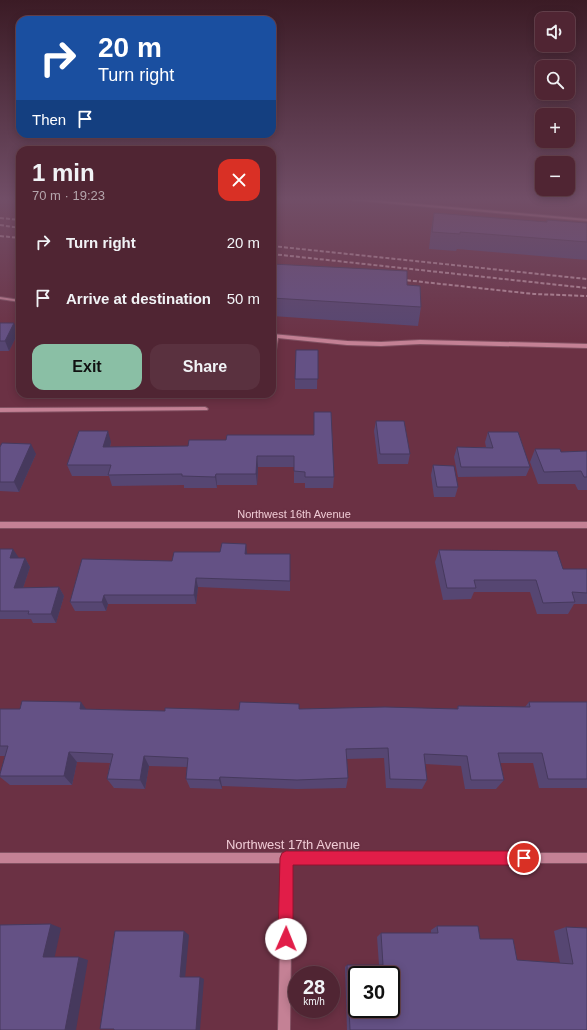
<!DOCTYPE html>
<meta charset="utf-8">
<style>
body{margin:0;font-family:Helvetica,sans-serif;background:#5a313f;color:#f1f3f6;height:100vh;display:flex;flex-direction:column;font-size:15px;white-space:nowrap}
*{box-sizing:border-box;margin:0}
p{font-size:13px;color:#b4a5ac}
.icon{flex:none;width:22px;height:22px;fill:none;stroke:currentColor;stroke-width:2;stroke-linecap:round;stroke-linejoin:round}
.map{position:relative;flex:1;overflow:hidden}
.side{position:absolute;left:16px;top:146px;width:260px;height:252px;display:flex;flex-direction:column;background:#502533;border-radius:12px;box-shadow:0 2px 10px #0003,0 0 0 1px #67424e}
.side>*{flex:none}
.banner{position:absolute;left:16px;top:16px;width:260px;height:122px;border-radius:12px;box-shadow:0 2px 10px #0003,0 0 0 1px #67424e;background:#1a4fa0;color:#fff;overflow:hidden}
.fabs{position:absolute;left:535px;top:12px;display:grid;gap:8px}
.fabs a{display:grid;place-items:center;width:40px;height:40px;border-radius:8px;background:#502533;box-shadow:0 2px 10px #0003,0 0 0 1px #67424e;font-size:20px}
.speed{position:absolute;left:288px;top:966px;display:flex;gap:8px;font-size:20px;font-weight:700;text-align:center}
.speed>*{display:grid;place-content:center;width:52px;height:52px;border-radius:50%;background:#502533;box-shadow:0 2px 10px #0003,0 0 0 1px #67424e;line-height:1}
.speed small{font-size:10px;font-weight:400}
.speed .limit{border:2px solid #111;border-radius:6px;background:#fff;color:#111}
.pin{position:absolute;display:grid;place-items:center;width:34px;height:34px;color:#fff;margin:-17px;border:2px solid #fff;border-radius:50%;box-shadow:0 1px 4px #0007}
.me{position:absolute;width:44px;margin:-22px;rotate:1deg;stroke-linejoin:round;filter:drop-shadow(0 0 3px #0008)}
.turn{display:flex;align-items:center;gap:14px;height:84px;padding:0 16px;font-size:18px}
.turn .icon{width:52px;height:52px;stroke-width:2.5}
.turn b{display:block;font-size:28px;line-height:34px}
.then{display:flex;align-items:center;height:38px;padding:0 16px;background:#0003;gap:8px;font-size:15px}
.round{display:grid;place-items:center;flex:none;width:42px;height:42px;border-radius:12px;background:#5a313f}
.head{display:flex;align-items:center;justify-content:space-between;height:68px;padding:0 16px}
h1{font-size:24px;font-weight:800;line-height:30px}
.cta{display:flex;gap:8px;margin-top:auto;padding:8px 16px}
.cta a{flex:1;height:46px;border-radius:12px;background:#8abfa5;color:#111;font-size:16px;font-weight:800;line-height:46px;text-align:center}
.cta a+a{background:#5a313f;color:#f1f3f6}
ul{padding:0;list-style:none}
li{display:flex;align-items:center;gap:12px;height:56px;padding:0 16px}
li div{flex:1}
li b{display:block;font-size:15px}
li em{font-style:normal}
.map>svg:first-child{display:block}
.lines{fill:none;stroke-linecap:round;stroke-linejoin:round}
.minor-casing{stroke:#815061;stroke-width:2}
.minor{fill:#c48195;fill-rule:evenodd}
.rail{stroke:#be919f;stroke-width:2;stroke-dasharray:4 2;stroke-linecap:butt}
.wall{fill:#564672}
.shaded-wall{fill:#46395d}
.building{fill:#645185;stroke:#46395d;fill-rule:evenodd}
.route{fill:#e11d48;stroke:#92132f}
.labels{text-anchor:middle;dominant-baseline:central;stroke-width:3.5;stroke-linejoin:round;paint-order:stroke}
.street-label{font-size:11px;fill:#f0cbd5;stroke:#6b3144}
.near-street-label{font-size:13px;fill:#f0cbd5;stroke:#6b3144}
</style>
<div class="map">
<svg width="587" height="1030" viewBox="0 0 587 1030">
<rect width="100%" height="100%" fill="#6b3144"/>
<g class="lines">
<defs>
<g id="minor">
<polygon points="349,199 362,199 587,219 587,221 351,200"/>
<polygon points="0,297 20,300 20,302 0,299"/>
<polygon points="272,334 347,341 381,342 420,340 587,344 587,348 420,344 381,346 347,345 278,338 275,356 272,358 273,338 272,338"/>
<polygon points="205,407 207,408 208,409 207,410 0,412 0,408"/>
<rect x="0" y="522" width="587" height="6"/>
<polygon points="0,853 587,853 587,863 292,863 290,1030 278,1030 282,863 0,863"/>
</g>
</defs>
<use href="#minor" class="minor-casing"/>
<use href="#minor" class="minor"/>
<g class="rail">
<polyline points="0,218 20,220"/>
<polyline points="0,225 20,228"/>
<polyline points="0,236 20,238"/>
<polyline points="272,246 587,279"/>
<polyline points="272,254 587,288"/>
<polyline points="395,279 534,294 587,296"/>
</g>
</g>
<g class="wall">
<polygon points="434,213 546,222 547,220 587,223 587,260 457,249 456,251 429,249 431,230"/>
<polygon points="272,264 407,285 421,307 418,326 272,316"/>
<polygon points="0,323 18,333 9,351 0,351"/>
<polygon points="318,350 317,389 295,389 295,379"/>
<polygon points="376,421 410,454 408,464 378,464 374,431"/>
<polygon points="488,432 530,467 526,476 458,477 454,457 457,447 486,447 485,442"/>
<polygon points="314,435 334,477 333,488 305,488 305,483 294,483 294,467 258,467 257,485 217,485 217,488 184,488 184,485 112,486 109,476 72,476 67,465 111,442 110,447 188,446 226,440"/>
<polygon points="0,447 36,454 19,492 0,491"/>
<polygon points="535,449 561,452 587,451 587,490 578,490 575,484 538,484 530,462"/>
<polygon points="433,465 458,487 455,497 434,497 431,475"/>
<polygon points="0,549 18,558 25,558 30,567 23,588 59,587 64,596 56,623 33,623 31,619 0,619"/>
<polygon points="439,550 563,569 587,569 587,604 574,604 568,614 537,614 530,592 474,592 471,599 443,600 435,562"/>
<polygon points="220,552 247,554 290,554 290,591 198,587 196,604 108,604 106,611 75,611 70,602 172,561"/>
<polygon points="529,702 587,702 587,788 539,788 533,763 500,763 504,780 496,789 465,789 461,766 425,764 427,780 422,789 386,788 384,758 347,759 348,778 346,788 297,789 222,786 222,789 190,788 186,779 187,767 149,766 145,789 114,788 107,779 110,763 77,762 72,785 10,785 0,777 0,774 5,756 0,756 0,709 86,709 165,711 299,709 457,709 458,706 525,707"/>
<polygon points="437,926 480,939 517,960 560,963 554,931 566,927 587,1030 347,1030 345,967 347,965 379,965 377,937 381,933 431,933 431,930"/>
</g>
<g class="shaded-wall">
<polygon points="14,323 18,333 9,351 5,341"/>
<polygon points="108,431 111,442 107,458 103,447"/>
<polygon points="31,444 36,454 19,492 14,482"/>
<polygon points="257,456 258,467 257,485 256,474"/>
<polygon points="216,474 217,485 217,488 215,477"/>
<polygon points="246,544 247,553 246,563 245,554"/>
<polygon points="13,549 19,558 15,567 10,558"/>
<polygon points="25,558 30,567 20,597 14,588"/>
<polygon points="196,578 198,587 196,604 194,595"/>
<polygon points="59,587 64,596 56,623 51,614"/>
<polygon points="104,595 108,604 106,611 102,602"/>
<polygon points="81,702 89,713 80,709"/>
<polygon points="69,752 77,762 72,785 64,776"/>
<polygon points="144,756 149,766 145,789 140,780"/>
<polygon points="220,777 222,786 222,789 219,780"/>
<polygon points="51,924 61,928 54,960 43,957"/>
<polygon points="184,931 189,935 185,979 180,977"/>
<polygon points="79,957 88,960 76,1030 65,1030"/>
<polygon points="200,977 204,979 200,1030 196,1030"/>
</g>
<g class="building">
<polygon points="434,213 547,222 547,220 587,223 587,242 460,232 460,234 432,232"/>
<polygon points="272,264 407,271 407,285 420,286 421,307 272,298"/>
<polygon points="0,323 14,323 5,341 0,341"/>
<polygon points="296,350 318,350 318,379 295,379"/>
<polygon points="314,412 331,412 334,477 305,477 305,472 294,471 294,456 257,456 256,474 216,474 215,477 182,476 182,474 108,475 111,465 67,465 79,431 108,431 103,447 188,446 189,440 226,440 227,435 314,435"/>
<polygon points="376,421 404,421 410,454 380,454"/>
<polygon points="488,432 518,432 530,467 461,467 457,447 493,448"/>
<polygon points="2,443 31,444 14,482 0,482 0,447"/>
<polygon points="535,449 560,449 561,452 587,451 587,477 584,477 581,471 544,472"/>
<polygon points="433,465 454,466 458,487 437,487"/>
<polygon points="222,543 246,544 245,554 290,554 290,581 196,578 194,595 104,595 102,602 70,602 82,559 172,561 174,552 220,552"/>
<polygon points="0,549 13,549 10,558 25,558 14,588 59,587 51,614 28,614 29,611 0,611"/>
<polygon points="439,550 557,551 563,569 587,569 587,593 572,592 575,602 543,603 536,580 474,580 476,588 447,588"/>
<polygon points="22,701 81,702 80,709 165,711 165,708 239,710 240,702 299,704 299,709 385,707 458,709 458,706 530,707 529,702 587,702 587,779 548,779 542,753 498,753 504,780 471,780 467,756 424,754 427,780 390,779 388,748 346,749 348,778 297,780 220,777 219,780 186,779 188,758 144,756 140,780 107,779 113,754 69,752 64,776 0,776 0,774 8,746 0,746 0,709 20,709"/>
<polygon points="51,924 43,957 79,957 65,1030 0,1030 0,925"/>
<path d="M437 926H478L480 939H513L517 960 573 964 566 927 587 928V1030H350L347 965H383L381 933H438ZM357 975H391V1009H357Z"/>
<polygon points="115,931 184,931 180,977 200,977 196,1030 114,1030 114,1029 100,1029"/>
</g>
<linearGradient id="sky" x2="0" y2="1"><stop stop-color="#3b1b25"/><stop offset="0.58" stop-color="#714e67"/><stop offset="1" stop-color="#714e67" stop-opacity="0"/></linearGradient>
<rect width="587" height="343" fill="url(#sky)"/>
<polygon class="route" points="286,851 524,851 528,853 530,858 528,863 524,865 293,865 293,939 291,944 286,946 281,944 278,939 280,858 282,853"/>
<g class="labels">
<g class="street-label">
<text x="294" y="514">Northwest 16th Avenue</text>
</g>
<g class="near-street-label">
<text x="293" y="844">Northwest 17th Avenue</text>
</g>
</g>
</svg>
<div class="fabs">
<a><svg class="icon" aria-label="sound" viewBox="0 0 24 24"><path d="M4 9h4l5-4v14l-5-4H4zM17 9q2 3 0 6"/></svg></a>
<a><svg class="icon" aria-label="search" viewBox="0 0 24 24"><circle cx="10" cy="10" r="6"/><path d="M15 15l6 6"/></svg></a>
<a>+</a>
<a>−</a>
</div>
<div class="speed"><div>28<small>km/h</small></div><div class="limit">30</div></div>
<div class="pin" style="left:524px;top:858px;background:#d93025"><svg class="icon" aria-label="arrive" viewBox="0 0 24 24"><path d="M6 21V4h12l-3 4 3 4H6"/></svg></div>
<svg class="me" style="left:286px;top:939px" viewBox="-20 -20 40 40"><circle r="19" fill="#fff"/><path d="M0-13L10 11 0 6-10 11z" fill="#e11d48"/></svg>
<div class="banner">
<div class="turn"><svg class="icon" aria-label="right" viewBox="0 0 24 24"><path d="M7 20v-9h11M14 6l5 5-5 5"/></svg><div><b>20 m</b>Turn right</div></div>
<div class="then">Then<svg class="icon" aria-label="arrive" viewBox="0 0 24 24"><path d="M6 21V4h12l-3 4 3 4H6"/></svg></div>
</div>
<section class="side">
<div class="head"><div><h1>1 min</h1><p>70 m · 19:23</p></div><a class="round" style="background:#d93025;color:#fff"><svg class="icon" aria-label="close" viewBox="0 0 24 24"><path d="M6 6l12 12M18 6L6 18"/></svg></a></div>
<ul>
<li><svg class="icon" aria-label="right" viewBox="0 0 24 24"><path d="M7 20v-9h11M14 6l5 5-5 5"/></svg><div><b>Turn right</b></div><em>20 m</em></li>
<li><svg class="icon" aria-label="arrive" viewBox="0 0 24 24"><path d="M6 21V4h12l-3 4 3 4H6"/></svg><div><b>Arrive at destination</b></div><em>50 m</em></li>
</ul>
<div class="cta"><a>Exit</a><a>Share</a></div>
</section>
</div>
